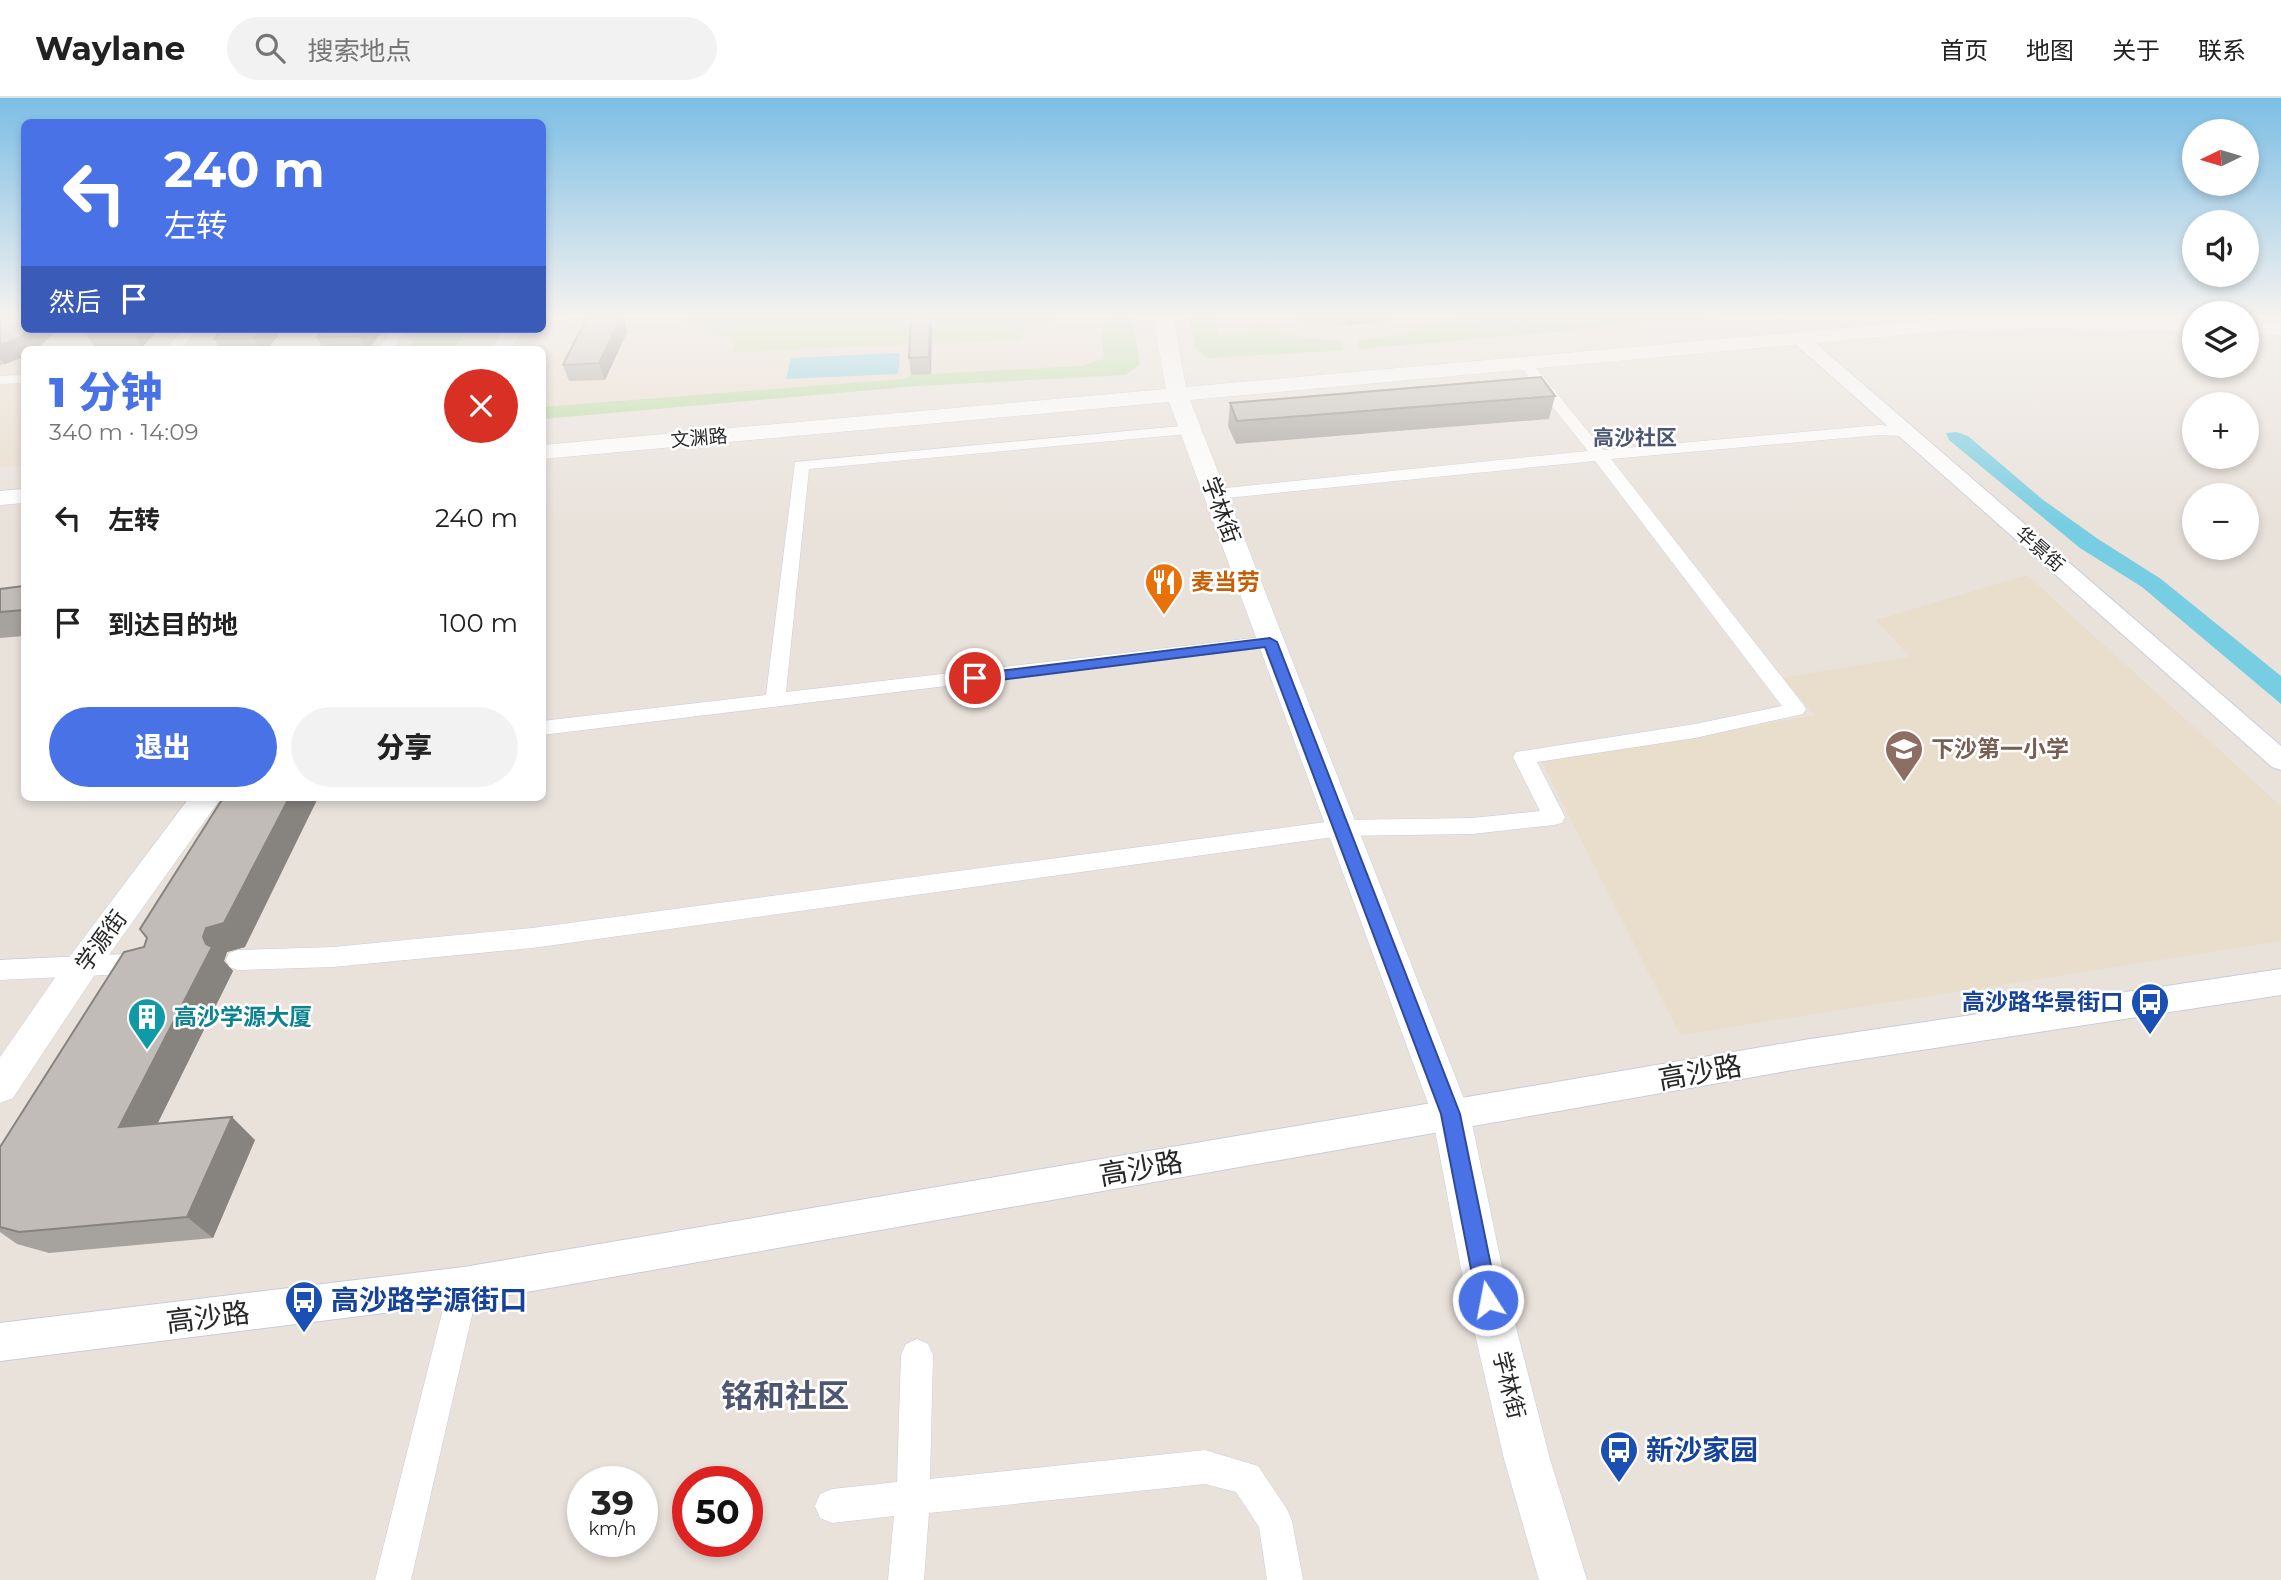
<!DOCTYPE html>
<html lang="zh">
<meta charset="utf-8">
<style>
body{margin:0;font-family:Montserrat,"Noto Sans SC",sans-serif;background:#f2f2f2;color:#222;height:100vh;display:flex;flex-direction:column;font-size:26px;white-space:nowrap}
*{box-sizing:border-box;margin:0}
p{font-size:23px;color:#767676}
.icon{flex:none;width:38px;height:38px;fill:none;stroke:currentColor;stroke-width:2;stroke-linecap:round;stroke-linejoin:round}
.map{position:relative;flex:1;overflow:hidden}
.panel{position:absolute;left:21px;top:248px;width:525px;height:455px;display:flex;flex-direction:column;background:#fff;border-radius:10px;box-shadow:0 4px 10px #0003}
.panel>*{flex:none}
.banner{position:absolute;left:21px;top:21px;width:525px;height:214px;border-radius:10px;box-shadow:0 4px 10px #0003;background:#4a72e7;color:#fff;overflow:hidden}
.needle{width:46px;rotate:265deg}
.fabs{position:absolute;left:2182px;top:21px;display:grid;gap:14px}
.fabs a{display:grid;place-items:center;width:77px;height:77px;border-radius:50%;background:#fff;box-shadow:0 4px 10px #0003;font-size:35px}
.speed{position:absolute;left:567px;top:1368px;display:flex;gap:14px;font-size:35px;font-weight:700;text-align:center}
.speed>*{display:grid;place-content:center;width:91px;height:91px;border-radius:50%;background:#fff;box-shadow:0 4px 10px #0003;line-height:1}
.speed small{font-size:18px;font-weight:400}
.speed .limit{border:10px solid #d22;background:#fff;color:#111}
.pin{position:absolute;display:grid;place-items:center;width:60px;height:60px;color:#fff;margin:-30px;border:4px solid #fff;border-radius:50%;box-shadow:0 2px 7px #0007}
.me{position:absolute;width:77px;margin:-38px;rotate:349deg;stroke-linejoin:round;filter:drop-shadow(0 0 5px #0008)}
.turn{display:flex;align-items:center;gap:24px;height:147px;padding:0 28px;font-size:32px}
.turn .icon{width:91px;height:91px;stroke-width:2.5}
.turn b{display:block;font-size:49px;line-height:60px}
.then{display:flex;align-items:center;height:66px;padding:0 28px;background:#0003;gap:14px;font-size:26px}
.round{display:grid;place-items:center;flex:none;width:74px;height:74px;border-radius:37px;background:#f2f2f2}
.summary{display:flex;align-items:center;justify-content:space-between;height:119px;padding:0 28px}
h1{font-size:42px;font-weight:800;line-height:52px;color:#4a72e7}
.cta{display:flex;gap:14px;margin-top:auto;padding:14px 28px}
.cta a{flex:1;height:80px;border-radius:42px;background:#4a72e7;color:#fff;font-size:28px;font-weight:800;line-height:80px;text-align:center}
.cta a+a{background:#f2f2f2;color:#222}
ul{padding:0;list-style:none}
li{display:flex;align-items:center;gap:21px;height:105px;padding:0 28px}
li div{flex:1}
li b{display:block;font-size:26px}
li em{font-style:normal}
header{display:flex;align-items:center;gap:42px;box-sizing:border-box;height:98px;padding:0 35px;background:#fff;border-bottom:2px solid #e0e0e0}
header strong{font-size:33px}
nav{display:flex;gap:38px;margin-inline-start:auto;font-size:24px}
.search{width:490px;height:63px;background:#f2f2f2;display:flex;align-items:center;gap:18px;box-sizing:border-box;padding:0 24px;border-radius:38px;color:#767676;font-size:26px}
.map>svg:first-child{display:block}
.education{fill:#e9ddcc}
.green{fill:#b6db9c}
.pitch{fill:#c8e199}
.water{fill:#77cde1}
.lines{fill:none;stroke-linecap:round;stroke-linejoin:round}
.minor-casing{stroke:#c9cdd8;stroke-width:1}
.tertiary-casing{stroke:#c9cdd8;stroke-width:2}
.secondary-casing{stroke:#c9cdd8;stroke-width:1}
.minor{fill:#fff;fill-rule:evenodd}
.tertiary{fill:#fff;fill-rule:evenodd}
.secondary{fill:#fff;fill-rule:evenodd}
.wall{fill:#a6a29d}
.shaded-wall{fill:#878480}
.building{fill:#c1bcb7;stroke:#878480;stroke-width:2}
.route{fill:#4a72e7;stroke:#304a96;stroke-width:2}
.labels{text-anchor:middle;dominant-baseline:central;stroke-width:5;stroke-linejoin:round;paint-order:stroke}
.far-street-label{font-size:19px;fill:#282828;stroke:#fff}
.far-quarter-label{font-size:21px;font-weight:bold;fill:#4d5774;stroke:#fff}
.street-label{font-size:23px;fill:#282828;stroke:#fff}
.food-label{font-size:23px;font-weight:bold;fill:#c56008;stroke:#fff;text-anchor:start}
.education-label{font-size:23px;font-weight:bold;fill:#785e54;stroke:#fff;text-anchor:start}
.transit-label{font-size:23px;font-weight:bold;fill:#164399;stroke:#fff;text-anchor:end}
.culture-label{font-size:23px;font-weight:bold;fill:#0d838f;stroke:#fff;text-anchor:start}
.near-street-label{font-size:28px;fill:#282828;stroke:#fff}
.near-transit-label{font-size:28px;font-weight:bold;fill:#164399;stroke:#fff;text-anchor:start}
.near-quarter-label{font-size:32px;font-weight:bold;fill:#4d5774;stroke:#fff}
</style>
<header>
<strong>Waylane</strong>
<div class="search"><svg class="icon" aria-label="search" viewBox="0 0 24 24"><circle cx="10" cy="10" r="6"/><path d="M15 15l6 6"/></svg>搜索地点</div>
<nav><a>首页</a><a>地图</a><a>关于</a><a>联系</a></nav>
</header>
<div class="map">
<svg width="2281" height="1482" viewBox="0 0 2281 1482">
<rect width="100%" height="100%" fill="#e9e2db"/>
<g class="education">
<polygon points="0,219 24,231 468,231 454,252 24,252 24,367 0,369"/>
<polygon points="571,219 1132,219 1140,267 1125,277 917,288 543,321 542,275"/>
<polygon points="1189,219 1725,219 1234,262 1208,260 1196,251"/>
<polygon points="2027,477 2281,708 2281,843 1680,937 1541,662 1675,643 1815,617 1780,580 1910,559 1876,522"/>
</g>
<g class="green">
<polygon points="1108,219 1132,219 1140,267 1125,277 917,288 543,321 543,309 904,281 911,277 1080,268 1104,261 1101,233 1109,224"/>
<polygon points="1189,219 1215,219 1219,236 1242,235 1257,228 1309,240 1340,243 1345,252 1208,260 1196,251"/>
<polygon points="1458,219 1475,219 1482,225 1507,219 1725,219 1359,251 1357,243 1404,236"/>
<polygon points="421,231 468,231 454,252 407,252"/>
</g>
<polygon class="pitch" points="683,219 1063,219 1023,234 1022,242 732,254 735,244 692,228"/>
<g class="water">
<polygon points="900,255 898,276 786,281 791,260"/>
<polygon points="1957,334 1968,338 2042,401 2098,441 2161,481 2281,578 2281,606 2142,489 2080,450 1949,342 1946,335"/>
</g>
<g class="lines">
<defs>
<g id="minor">
<polygon points="183,231 198,231 180,252 165,252"/>
<polygon points="393,231 407,231 392,252 378,252"/>
<polygon points="1523,259 1528,260 1603,352 1879,327 1911,330 1913,333 1905,338 1879,337 1611,361 1803,606 1806,611 1803,616 1695,640 1537,664 1565,719 1562,725 1554,727 1472,736 1341,738 532,850 333,869 238,872 229,869 226,862 229,855 238,852 333,849 532,830 1341,722 1472,720 1540,713 1513,659 1516,654 1695,626 1782,608 1595,363 1216,401 1208,396 1216,391 1588,353 1516,263"/>
<polygon points="24,277 24,285 0,286 0,278"/>
<polygon points="1192,327 1200,332 1198,335 809,371 786,594 1270,538 1277,540 1280,544 1277,548 542,637 542,623 766,597 795,364"/>
<polygon points="147,855 156,858 159,865 156,872 147,875 0,882 0,862"/>
<polygon points="464,1172 475,1177 479,1187 411,1482 375,1482 449,1187 453,1177"/>
<polygon points="917,1241 928,1246 933,1257 930,1381 1205,1352 1258,1368 1287,1411 1292,1423 1303,1482 1267,1482 1259,1429 1236,1394 1205,1386 929,1415 924,1482 888,1482 894,1418 832,1425 820,1420 815,1408 820,1396 832,1391 897,1384 901,1257 906,1246"/>
</g>
<g id="tertiary">
<polygon points="1798,234 1804,235 2281,648 2281,672 2272,669 1792,243 1789,239"/>
<polygon points="2281,871 2281,897 1804,970 464,1205 0,1263 0,1225 464,1169 1804,942"/>
</g>
<g id="secondary">
<polygon points="1153,219 1173,219 1186,289 1955,220 2194,221 2194,233 2045,230 1955,232 1190,302 1470,1016 1509,1202 1550,1361 1587,1482 1539,1482 1504,1361 1467,1202 1432,1016 1169,304 542,361 542,347 1166,291"/>
<polygon points="2247,224 2281,225 2281,237 2247,236"/>
<polygon points="502,231 522,231 511,252 491,252"/>
<polygon points="24,391 24,405 0,407 0,393"/>
<polygon points="189,700 221,700 94,878 13,1000 0,1005 0,959 70,858"/>
</g>
</defs>
<use href="#minor" class="minor-casing"/>
<use href="#tertiary" class="tertiary-casing"/>
<use href="#secondary" class="secondary-casing"/>
<use href="#minor" class="minor"/>
<use href="#tertiary" class="tertiary"/>
<use href="#secondary" class="secondary"/>
</g>
<g class="wall">
<polygon points="0,219 24,231 59,231 35,252 24,252 5,266 0,267"/>
<polygon points="587,219 623,219 627,234 605,282 569,283 563,267"/>
<polygon points="911,219 931,219 932,231 931,276 911,277 909,260"/>
<polygon points="1286,219 1394,219 1379,224 1348,227 1315,225"/>
<polygon points="1476,219 1509,219 1509,222 1482,225"/>
<polygon points="159,231 142,249 96,251 85,235"/>
<polygon points="223,231 284,231 266,252 220,252 214,241"/>
<polygon points="384,231 368,252 323,252 317,239"/>
<polygon points="1555,298 1549,321 1236,346 1228,328 1230,305"/>
<polygon points="24,488 24,538 0,540 0,491"/>
<polygon points="144,849 245,849 227,854 224,863 233,873 157,1026 255,1042 213,1140 49,1155 17,1146 0,1134 0,1049"/>
</g>
<g class="shaded-wall">
<polygon points="621,219 623,219 627,234 605,282 599,265"/>
<polygon points="930,219 932,231 931,276 929,259"/>
<polygon points="1349,219 1394,219 1379,224 1348,227"/>
<polygon points="1483,219 1509,219 1509,222 1482,225"/>
<polygon points="29,231 59,231 35,252 24,252 24,259 5,266 0,260 0,247"/>
<polygon points="133,231 159,231 142,249 132,233"/>
<polygon points="262,231 284,231 266,252 261,252 254,240"/>
<polygon points="364,231 384,231 368,252 366,252 359,238"/>
<polygon points="289,700 318,700 245,849 227,854 224,863 233,873 145,1051 119,1029 206,846 203,839 206,830"/>
<polygon points="232,1019 255,1042 213,1140 187,1119"/>
</g>
<g class="building">
<polygon points="0,219 24,219 24,231 29,231 19,240 0,247"/>
<polygon points="587,219 621,219 599,265 563,267"/>
<polygon points="911,219 930,219 929,259 909,260"/>
<polygon points="89,231 133,231 132,233 85,235"/>
<polygon points="223,231 262,231 254,240 214,241"/>
<polygon points="323,231 364,231 359,238 317,239"/>
<polygon points="1541,279 1555,298 1237,323 1230,305"/>
<polygon points="24,488 24,512 0,514 0,491"/>
<polygon points="223,700 289,700 224,825 206,830 203,839 206,846 212,849 119,1029 232,1019 187,1119 19,1134 0,1129 0,1049 124,854 144,849 147,840 140,831"/>
</g>
<linearGradient id="sky" x2="0" y2="1"><stop stop-color="#7bbee5"/><stop offset="0.51" stop-color="#f5f2ef"/><stop offset="1" stop-color="#f5f2ef" stop-opacity="0"/></linearGradient>
<rect width="2281" height="427" fill="url(#sky)"/>
<polygon class="route" points="1270,540 1277,544 1460,1016 1498,1202 1495,1209 1488,1212 1480,1209 1477,1202 1441,1016 1265,549 975,585 968,580 975,576"/>
<defs>
<symbol id="restaurant-pin" viewBox="-11 -11 22 30"><path d="M0 17L-7.5 6A9.5 9.5 0 1 1 7.5 6Z" fill="#e8710a" stroke="#fff"/><path d="M-5-6h1v4h1v-4h1v4h1v-4h1v5L-1.5 .5V6h-2V.5L-5-1ZM5-6V6H3V1.5H1.5Q1.5-4 5-6Z" fill="#fff"/></symbol>
<symbol id="school-pin" viewBox="-11 -11 22 30"><path d="M0 17L-7.5 6A9.5 9.5 0 1 1 7.5 6Z" fill="#8d6e63" stroke="#fff"/><path d="M0-5L7-2L0 1L-7-2ZM-4 1L0 2.5L4 1V4Q0 6-4 4Z" fill="#fff"/></symbol>
<symbol id="bus-pin" viewBox="-11 -11 22 30"><path d="M0 17L-7.5 6A9.5 9.5 0 1 1 7.5 6Z" fill="#1a4fb4" stroke="#fff"/><path d="M-5-6H5V4H4V6H2V4H-2V6H-4V4H-5ZM-3.5-4V0h7V-4ZM-3.5 1.2v1.5H-2V1.2ZM2 1.2v1.5H3.5V1.2Z" fill="#fff"/></symbol>
<symbol id="building-pin" viewBox="-11 -11 22 30"><path d="M0 17L-7.5 6A9.5 9.5 0 1 1 7.5 6Z" fill="#0f9aa8" stroke="#fff"/><path d="M-4-6H4V6H1V3H-1V6H-4ZM-2.5-4.3h1.7v1.8h-1.7ZM.8-4.3h1.7v1.8H.8ZM-2.5-1h1.7V.8h-1.7ZM.8-1h1.7V.8H.8Z" fill="#fff"/></symbol>
</defs>
<g fill-rule="evenodd">
<use href="#restaurant-pin" x="1142" y="462" width="44" height="60"/>
<use href="#school-pin" x="1882" y="629" width="44" height="60"/>
<use href="#bus-pin" x="2128" y="882" width="44" height="60"/>
<use href="#building-pin" x="125" y="897" width="44" height="60"/>
<use href="#bus-pin" x="282" y="1180" width="44" height="60"/>
<use href="#bus-pin" x="1597" y="1330" width="44" height="60"/>
</g>
<g class="labels">
<g class="far-street-label">
<text transform="translate(699 340) rotate(-5)">文渊路</text>
<text transform="translate(2040 451) rotate(41)">华景街</text>
</g>
<g class="far-quarter-label">
<text x="1635" y="339">高沙社区</text>
</g>
<g class="street-label">
<text transform="translate(1221 412) rotate(70)">学林街</text>
<text transform="translate(101 843) rotate(-54)">学源街</text>
<text transform="translate(1509 1287) rotate(76)">学林街</text>
</g>
<g class="food-label">
<text x="1191" y="484">麦当劳</text>
</g>
<g class="education-label">
<text x="1931" y="651">下沙第一小学</text>
</g>
<g class="transit-label">
<text x="2123" y="904">高沙路华景街口</text>
</g>
<g class="culture-label">
<text x="174" y="919">高沙学源大厦</text>
</g>
<g class="near-street-label">
<text transform="translate(1700 974) rotate(-10)">高沙路</text>
<text transform="translate(1141 1070) rotate(-10)">高沙路</text>
<text transform="translate(208 1219) rotate(-7)">高沙路</text>
</g>
<g class="near-transit-label">
<text x="331" y="1202">高沙路学源街口</text>
<text x="1646" y="1352">新沙家园</text>
</g>
<g class="near-quarter-label">
<text x="785" y="1297">铭和社区</text>
</g>
</g>
</svg>
<div class="fabs">
<a><svg class="needle" viewBox="-14 -14 28 28"><path d="M0-13l5 13h-10z" fill="#e53935"/><path d="M0 13l5-13h-10z" fill="#767676"/></svg></a>
<a><svg class="icon" aria-label="sound" viewBox="0 0 24 24"><path d="M4 9h4l5-4v14l-5-4H4zM17 9q2 3 0 6"/></svg></a>
<a><svg class="icon" aria-label="layers" viewBox="0 0 24 24"><path d="M12 4l9 5-9 5-9-5zM3 14l9 5 9-5"/></svg></a>
<a>+</a>
<a>−</a>
</div>
<div class="speed"><div>39<small>km/h</small></div><div class="limit">50</div></div>
<div class="pin" style="left:975px;top:580px;background:#d93025"><svg class="icon" aria-label="arrive" viewBox="0 0 24 24"><path d="M6 21V4h12l-3 4 3 4H6"/></svg></div>
<svg class="me" style="left:1488px;top:1202px" viewBox="-20 -20 40 40"><circle r="17" fill="#4a72e7" stroke="#fff" stroke-width="3"/><path d="M0-11L8 9 0 5-8 9z" fill="#fff"/></svg>
<div class="banner">
<div class="turn"><svg class="icon" aria-label="left" viewBox="0 0 24 24"><path d="M17 20v-9H6M10 6l-5 5 5 5"/></svg><div><b>240 m</b>左转</div></div>
<div class="then">然后<svg class="icon" aria-label="arrive" viewBox="0 0 24 24"><path d="M6 21V4h12l-3 4 3 4H6"/></svg></div>
</div>
<section class="panel">
<div class="summary"><div><h1>1 分钟</h1><p>340 m · 14:09</p></div><a class="round" style="background:#d93025;color:#fff"><svg class="icon" aria-label="close" viewBox="0 0 24 24"><path d="M6 6l12 12M18 6L6 18"/></svg></a></div>
<ul>
<li><svg class="icon" aria-label="left" viewBox="0 0 24 24"><path d="M17 20v-9H6M10 6l-5 5 5 5"/></svg><div><b>左转</b></div><em>240 m</em></li>
<li><svg class="icon" aria-label="arrive" viewBox="0 0 24 24"><path d="M6 21V4h12l-3 4 3 4H6"/></svg><div><b>到达目的地</b></div><em>100 m</em></li>
</ul>
<div class="cta"><a>退出</a><a>分享</a></div>
</section>
</div>
